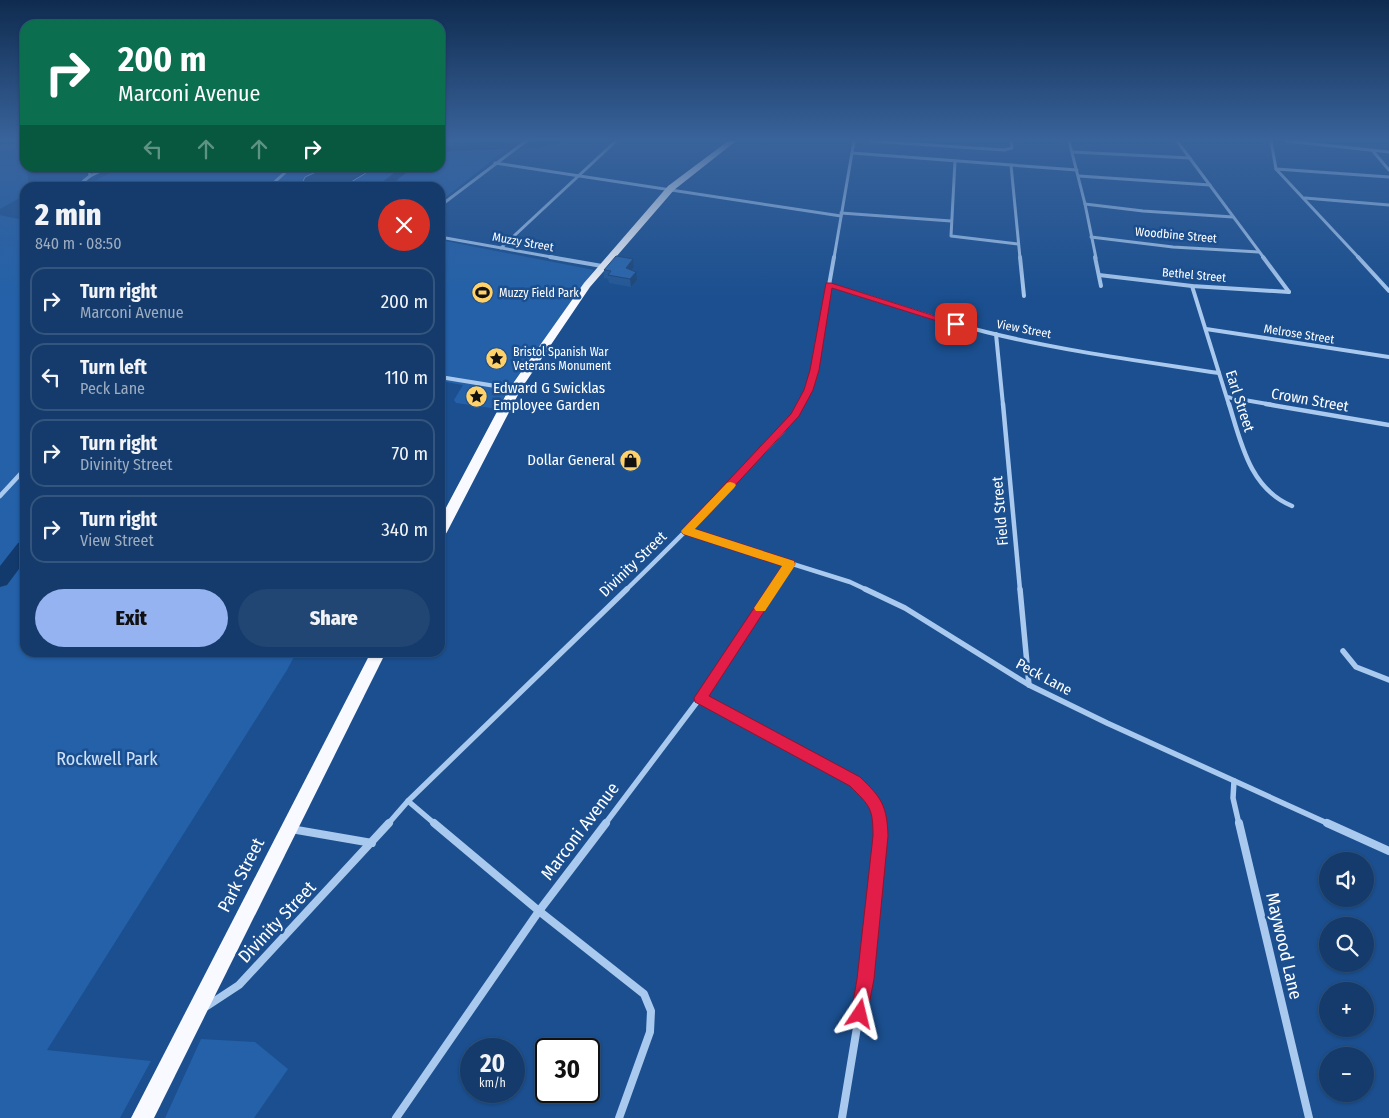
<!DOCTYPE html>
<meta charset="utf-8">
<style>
body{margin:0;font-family:"Fira Sans Condensed",sans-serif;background:#214673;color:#f1f3f6;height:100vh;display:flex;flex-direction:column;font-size:19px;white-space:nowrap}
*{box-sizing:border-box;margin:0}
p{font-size:16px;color:#9dadc1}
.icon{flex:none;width:28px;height:28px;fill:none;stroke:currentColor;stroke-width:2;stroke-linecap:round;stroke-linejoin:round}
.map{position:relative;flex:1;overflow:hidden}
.sheet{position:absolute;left:20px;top:182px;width:425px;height:475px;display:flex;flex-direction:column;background:#143b6b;border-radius:15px;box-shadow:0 1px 4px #0004,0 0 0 1px #33557e}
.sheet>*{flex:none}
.top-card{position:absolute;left:20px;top:20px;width:425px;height:152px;border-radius:15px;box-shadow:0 1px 4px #0004,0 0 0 1px #33557e;background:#0b6e4f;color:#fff;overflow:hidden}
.tools{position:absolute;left:1319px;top:852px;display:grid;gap:10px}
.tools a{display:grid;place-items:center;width:55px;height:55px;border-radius:50%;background:#143b6b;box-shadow:0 1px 4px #0004,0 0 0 1px #33557e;font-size:25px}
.speed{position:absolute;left:460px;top:1038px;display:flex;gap:10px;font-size:25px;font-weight:700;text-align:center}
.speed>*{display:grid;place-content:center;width:65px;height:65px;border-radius:50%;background:#143b6b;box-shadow:0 1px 4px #0004,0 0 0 1px #33557e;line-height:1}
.speed small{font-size:12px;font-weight:400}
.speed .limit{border:2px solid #111;border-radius:8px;background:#fff;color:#111}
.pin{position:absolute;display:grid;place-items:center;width:42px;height:42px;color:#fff;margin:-21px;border-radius:10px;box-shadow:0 2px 8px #0006}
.me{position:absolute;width:55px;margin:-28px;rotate:10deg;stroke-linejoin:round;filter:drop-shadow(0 0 4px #0008)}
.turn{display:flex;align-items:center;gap:18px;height:105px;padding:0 15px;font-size:22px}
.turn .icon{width:65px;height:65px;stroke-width:2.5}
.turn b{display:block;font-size:35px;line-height:42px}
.lanes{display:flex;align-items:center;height:48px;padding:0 15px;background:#0003;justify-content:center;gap:25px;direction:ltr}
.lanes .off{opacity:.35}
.round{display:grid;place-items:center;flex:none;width:52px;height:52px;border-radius:26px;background:#214673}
.overview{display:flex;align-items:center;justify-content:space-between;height:85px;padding:0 15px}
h1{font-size:30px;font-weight:800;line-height:38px}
.cta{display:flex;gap:10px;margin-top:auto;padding:10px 15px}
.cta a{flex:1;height:58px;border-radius:30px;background:#95b2f1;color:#111;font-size:20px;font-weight:800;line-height:58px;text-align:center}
.cta a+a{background:#214673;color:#f1f3f6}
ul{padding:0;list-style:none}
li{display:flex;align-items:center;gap:15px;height:68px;margin:0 10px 8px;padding:0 5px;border:2px solid #33557e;border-radius:15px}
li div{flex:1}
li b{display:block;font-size:19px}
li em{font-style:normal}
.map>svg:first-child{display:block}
.green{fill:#2461a8}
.water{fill:#123a6d;stroke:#9cc4f0}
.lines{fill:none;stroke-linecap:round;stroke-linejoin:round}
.river{fill:#123a6d;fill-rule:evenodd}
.minor-far4{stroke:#a9c9ee;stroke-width:3}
.minor-far3{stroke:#a9c9ee;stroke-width:4}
.minor-far2{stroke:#a9c9ee;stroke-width:4.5}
.minor-far1{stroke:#a9c9ee;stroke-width:5.5}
.minor{stroke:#a9c9ee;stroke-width:8}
.trunk{fill:#f8faff;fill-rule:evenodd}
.wall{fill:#245895}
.shaded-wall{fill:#1d4779}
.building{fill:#2a66ad;stroke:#1d4779}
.route{fill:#e11d48;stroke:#92132f}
.slow{fill:#f59e0b}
.labels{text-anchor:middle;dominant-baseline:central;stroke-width:5;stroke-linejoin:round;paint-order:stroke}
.far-street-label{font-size:12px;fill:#fff;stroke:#1b4f8f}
.far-poi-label{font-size:12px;fill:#fff;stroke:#1b4f8f;text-anchor:start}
.poi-label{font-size:15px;fill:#fff;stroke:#1b4f8f;text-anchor:start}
.street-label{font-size:15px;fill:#fff;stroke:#1b4f8f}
.near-park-label{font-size:18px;fill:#cfe3fa;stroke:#1b4f8f}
.near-street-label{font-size:18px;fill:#fff;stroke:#1b4f8f}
</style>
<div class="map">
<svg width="1389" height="1118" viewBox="0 0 1389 1118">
<rect width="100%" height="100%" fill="#1b4f8f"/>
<g class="green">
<polygon points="15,144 25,163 25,168 27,168 29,187 25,188 25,195 0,209 0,146"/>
<polygon points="488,147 506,149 440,202 440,188 82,188 119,168 440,168 440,151 456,152"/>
<polygon points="0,215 23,220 25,219 25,652 296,653 287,670 47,1050 151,1061 120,1118 0,1118"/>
<polygon points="440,240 594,270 507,391 498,409 456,403 454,400 463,385 440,381"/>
<polygon points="201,1039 255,1042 288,1069 254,1118 165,1118"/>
</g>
<polygon class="water" points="325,168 374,168 343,187 303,188 301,186 305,177"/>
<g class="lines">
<g class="river">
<polygon points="545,141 563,141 561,143 539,148 452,151 440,154 440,148 452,145"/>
<polygon points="401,168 412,168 387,188 374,188"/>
<polygon points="25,541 25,561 7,585 0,587 0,566 18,543"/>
</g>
<g class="minor-far4">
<polyline points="870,141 1004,150 1012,148 1011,141"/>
<polyline points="1069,141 1085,204 1096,258"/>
<polyline points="1177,141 1264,258"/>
<polyline points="1271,141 1276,169 1359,258"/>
<polyline points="1286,141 1389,152"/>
<polyline points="1372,150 1389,170"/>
<polyline points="1073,152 1190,158"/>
<polyline points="852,153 1077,170"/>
<polyline points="955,161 951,236 1018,244"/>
<polyline points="495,163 841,216"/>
<polyline points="1011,165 1020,258"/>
<polyline points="1276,169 1389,177"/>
<polyline points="90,176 107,168"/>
<polyline points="1079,176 1210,185"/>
<polyline points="75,188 90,176 89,168"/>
<polyline points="268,188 290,168"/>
<polyline points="1305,198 1389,205"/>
<polyline points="1085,204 1143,211 1233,217"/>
<polyline points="440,206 526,141"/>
<polyline points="841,213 951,221"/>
<polyline points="440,237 557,258"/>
<polyline points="1091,237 1173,247 1259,252"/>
<polyline points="501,248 616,141"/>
<polyline points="834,258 854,141"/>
</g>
<g class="minor-far3">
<polyline points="550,257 602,266"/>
<polyline points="1020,257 1024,296"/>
<polyline points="1095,257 1101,286"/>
<polyline points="1263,257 1289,292"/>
<polyline points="1358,257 1389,291"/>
<polyline points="1099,275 1192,286 1289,292"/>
<path d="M829 285C881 300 933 319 986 332 1063 351 1141 361 1219 373"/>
<polyline points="1192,286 1229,405"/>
<polyline points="1206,329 1389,357"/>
<polyline points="996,334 1003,405"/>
<polyline points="440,377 514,389"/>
<polyline points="1227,397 1273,405"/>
<polyline points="801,405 809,390 814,370 834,257"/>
</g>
<g class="minor-far2">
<polyline points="1003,404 1020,590"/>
<path d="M1229 404C1241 443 1250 489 1292 506"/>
<polyline points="1266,404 1389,425"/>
<polyline points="0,496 25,469"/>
<polyline points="687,531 850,582 867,590"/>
<path d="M626 590C666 551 706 511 745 470 764 450 788 429 802 404"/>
<polyline points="772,590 789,564"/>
</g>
<g class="minor-far1">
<polyline points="865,589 905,608 1029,685 1107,723 1329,824"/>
<polyline points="1020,589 1029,685"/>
<polyline points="1343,651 1356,667 1389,680"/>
<polyline points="700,698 855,781 875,806 880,824"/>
<polyline points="1234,781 1233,798 1239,824"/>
<polyline points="408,801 435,824"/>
<polyline points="388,824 408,801 627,589"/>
<polyline points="605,824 700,698 772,589"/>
</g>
<g class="minor">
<polyline points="434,823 539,911 644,994 651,1011 650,1032 619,1118"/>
<polyline points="1239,823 1309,1118"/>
<polyline points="1327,823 1389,851"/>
<polyline points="291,829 372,843"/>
<polyline points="207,1006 239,985 389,823"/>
<polyline points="396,1118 539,911 606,823"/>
<polyline points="842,1118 865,979 881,836 880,823"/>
</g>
<g class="trunk">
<polygon points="728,141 736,141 674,190 590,287 521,389 447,532 445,535 440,537 440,519 509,389 584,283 668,186"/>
<polygon points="371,652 386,652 154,1118 131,1118"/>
</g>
</g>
<polygon class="wall" points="633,259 634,267 632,270 637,280 631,287 609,283 608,279 604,278 604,270"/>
<g class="shaded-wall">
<polygon points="633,259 634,267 627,276 626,268"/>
<polygon points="636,272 637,280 631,287 630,279"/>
</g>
<polygon class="building" points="616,256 633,259 626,268 636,272 630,279 608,275 611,271 604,270"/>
<linearGradient id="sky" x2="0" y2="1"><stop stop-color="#0f2b4f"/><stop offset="0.47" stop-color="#39639b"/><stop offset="1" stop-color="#39639b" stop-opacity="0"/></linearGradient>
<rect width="1389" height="297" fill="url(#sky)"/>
<path class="route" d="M826 283H831L960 324 953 326 832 288 819 370 813 390 799 416 695 529 794 561 795 564 709 696 860 777C882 798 887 806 888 836L874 979 866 1020 860 1023 853 1020 851 1014 857 979 873 836C873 808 870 806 850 786L695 702 694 698 782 566 683 534 681 531 791 414 804 390 810 370Z"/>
<polygon class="slow" points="730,482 734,483 736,485 734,488 695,529 794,561 795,564 794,567 765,611 756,611 754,608 782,566 683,534 681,531 727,483"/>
<defs>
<symbol id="stadium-disc" viewBox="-11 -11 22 22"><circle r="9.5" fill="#ffd166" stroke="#1b4f8f"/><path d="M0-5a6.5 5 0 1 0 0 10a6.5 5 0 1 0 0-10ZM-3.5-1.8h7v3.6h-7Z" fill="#111"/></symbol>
<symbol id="sight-disc" viewBox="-11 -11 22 22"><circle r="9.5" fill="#ffd166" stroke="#1b4f8f"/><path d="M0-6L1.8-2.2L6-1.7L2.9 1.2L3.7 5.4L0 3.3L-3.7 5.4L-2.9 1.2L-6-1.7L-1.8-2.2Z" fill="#111"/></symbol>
<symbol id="shop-disc" viewBox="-11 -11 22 22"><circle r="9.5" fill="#ffd166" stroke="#1b4f8f"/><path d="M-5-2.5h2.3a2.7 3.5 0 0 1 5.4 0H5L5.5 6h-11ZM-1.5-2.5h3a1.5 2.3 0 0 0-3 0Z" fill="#111"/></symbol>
</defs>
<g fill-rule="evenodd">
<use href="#stadium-disc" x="470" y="280" width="25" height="25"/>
<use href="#sight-disc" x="484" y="346" width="25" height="25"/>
<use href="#sight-disc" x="464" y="384" width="25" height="25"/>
<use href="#shop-disc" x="618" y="448" width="25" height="25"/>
</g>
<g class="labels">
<g class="far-street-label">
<text transform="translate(1176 235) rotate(5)">Woodbine Street</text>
<text transform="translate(523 242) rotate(10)">Muzzy Street</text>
<text transform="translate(1194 275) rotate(5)">Bethel Street</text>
<text transform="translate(1024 329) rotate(11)">View Street</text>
<text transform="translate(1299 334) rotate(9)">Melrose Street</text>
</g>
<g class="far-poi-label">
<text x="499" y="293">Muzzy Field Park</text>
<text x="513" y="352">Bristol Spanish War<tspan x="513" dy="14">Veterans Monument</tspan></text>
</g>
<g class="poi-label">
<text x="493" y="388">Edward G Swicklas<tspan x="493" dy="17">Employee Garden</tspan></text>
<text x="615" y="460" text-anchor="end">Dollar General</text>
</g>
<g class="street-label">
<text transform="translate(1310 400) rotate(10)">Crown Street</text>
<text transform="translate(1240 401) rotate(72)">Earl Street</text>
<text transform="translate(1000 511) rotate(-95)">Field Street</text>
<text transform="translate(633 564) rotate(-44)">Divinity Street</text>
<text transform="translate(1044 677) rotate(28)">Peck Lane</text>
</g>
<g class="near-park-label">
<text x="107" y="759">Rockwell Park</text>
</g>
<g class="near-street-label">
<text transform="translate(580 831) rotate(-53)">Marconi Avenue</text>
<text transform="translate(241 875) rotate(-63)">Park Street</text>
<text transform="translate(277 922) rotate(-47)">Divinity Street</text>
<text transform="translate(1284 946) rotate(77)">Maywood Lane</text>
</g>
</g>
</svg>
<div class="tools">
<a><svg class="icon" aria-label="sound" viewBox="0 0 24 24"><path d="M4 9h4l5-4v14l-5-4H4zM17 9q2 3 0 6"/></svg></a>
<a><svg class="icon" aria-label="search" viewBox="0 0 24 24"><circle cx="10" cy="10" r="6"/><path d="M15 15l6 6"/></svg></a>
<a>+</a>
<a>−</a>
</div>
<div class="speed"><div>20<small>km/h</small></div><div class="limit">30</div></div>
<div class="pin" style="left:956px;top:324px;background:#d93025"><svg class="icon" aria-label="arrive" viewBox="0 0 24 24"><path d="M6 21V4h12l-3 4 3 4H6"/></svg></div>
<svg class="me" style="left:860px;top:1014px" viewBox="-20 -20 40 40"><path d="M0-17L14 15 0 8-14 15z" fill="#e11d48" stroke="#fff" stroke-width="4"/></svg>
<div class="top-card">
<div class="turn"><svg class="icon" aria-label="right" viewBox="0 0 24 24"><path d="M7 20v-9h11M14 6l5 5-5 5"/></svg><div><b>200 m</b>Marconi Avenue</div></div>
<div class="lanes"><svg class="icon off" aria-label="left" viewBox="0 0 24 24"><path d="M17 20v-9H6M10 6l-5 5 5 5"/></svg><svg class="icon off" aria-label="ahead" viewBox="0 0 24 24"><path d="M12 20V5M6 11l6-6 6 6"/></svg><svg class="icon off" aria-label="ahead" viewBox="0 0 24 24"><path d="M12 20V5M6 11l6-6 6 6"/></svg><svg class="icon" aria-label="right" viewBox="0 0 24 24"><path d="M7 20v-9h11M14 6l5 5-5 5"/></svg></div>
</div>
<section class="sheet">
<div class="overview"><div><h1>2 min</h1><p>840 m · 08:50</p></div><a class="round" style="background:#d93025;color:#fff"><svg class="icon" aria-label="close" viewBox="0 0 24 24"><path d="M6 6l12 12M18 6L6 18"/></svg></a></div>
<ul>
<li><svg class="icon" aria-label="right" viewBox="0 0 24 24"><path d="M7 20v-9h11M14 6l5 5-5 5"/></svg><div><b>Turn right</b><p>Marconi Avenue</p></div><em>200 m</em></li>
<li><svg class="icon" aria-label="left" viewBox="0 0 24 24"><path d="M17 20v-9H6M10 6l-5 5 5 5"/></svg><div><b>Turn left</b><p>Peck Lane</p></div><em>110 m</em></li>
<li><svg class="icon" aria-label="right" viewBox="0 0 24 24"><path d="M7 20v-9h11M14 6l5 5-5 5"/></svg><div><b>Turn right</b><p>Divinity Street</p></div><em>70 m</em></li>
<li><svg class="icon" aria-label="right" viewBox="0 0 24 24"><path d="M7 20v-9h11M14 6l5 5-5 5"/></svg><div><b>Turn right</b><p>View Street</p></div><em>340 m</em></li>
</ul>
<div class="cta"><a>Exit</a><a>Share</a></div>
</section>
</div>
